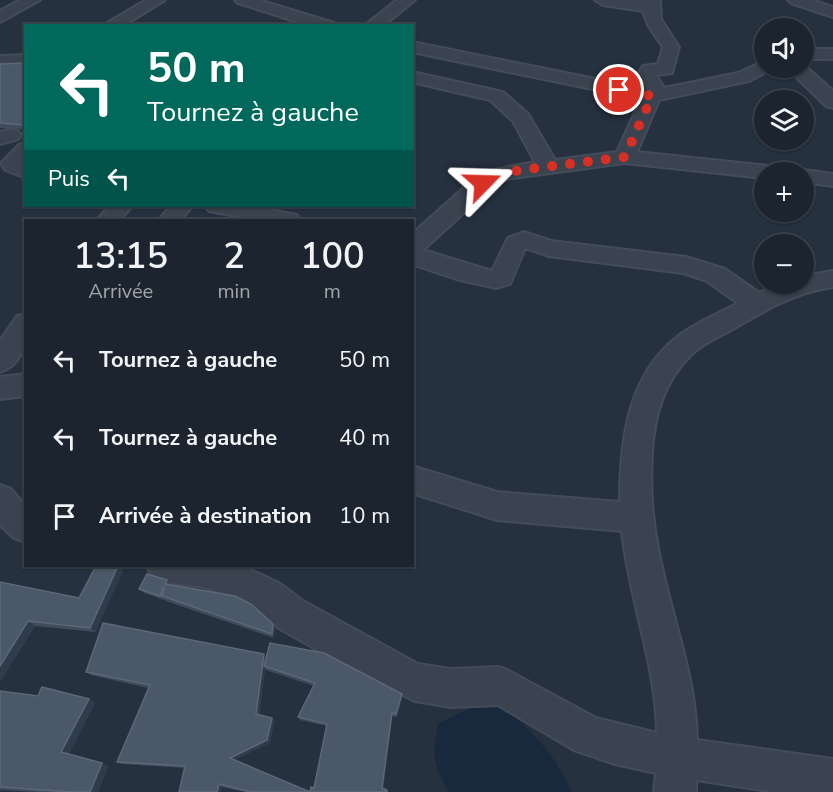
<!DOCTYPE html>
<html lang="fr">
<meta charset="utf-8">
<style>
body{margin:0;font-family:"Nunito Sans",sans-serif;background:#29313b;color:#f1f3f6;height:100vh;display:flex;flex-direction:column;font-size:22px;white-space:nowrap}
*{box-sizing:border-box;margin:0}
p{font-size:20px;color:#a0a5aa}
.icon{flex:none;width:33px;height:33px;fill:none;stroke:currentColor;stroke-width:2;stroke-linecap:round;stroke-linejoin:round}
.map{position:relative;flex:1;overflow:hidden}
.details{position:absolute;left:24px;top:219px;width:390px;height:348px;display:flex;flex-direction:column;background:#1c252f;border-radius:0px;box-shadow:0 2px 4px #0004,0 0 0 2px #3a424b}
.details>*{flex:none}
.banner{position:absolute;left:24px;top:24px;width:390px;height:183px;border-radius:0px;box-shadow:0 2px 4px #0004,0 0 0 2px #3a424b;background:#00695c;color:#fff;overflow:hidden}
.buttons{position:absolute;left:754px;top:18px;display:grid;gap:12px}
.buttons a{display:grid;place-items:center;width:60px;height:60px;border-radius:50%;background:#1c252f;box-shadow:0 2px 4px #0004,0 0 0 2px #3a424b;font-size:30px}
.pin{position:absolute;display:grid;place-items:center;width:51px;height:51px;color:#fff;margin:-26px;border:3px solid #fff;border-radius:50%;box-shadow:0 2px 6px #0007}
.me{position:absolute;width:66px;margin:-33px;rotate:68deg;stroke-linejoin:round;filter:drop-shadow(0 0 4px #0008)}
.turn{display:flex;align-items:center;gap:21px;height:126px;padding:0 24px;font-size:27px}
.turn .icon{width:78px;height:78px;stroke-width:2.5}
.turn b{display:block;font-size:42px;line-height:51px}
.then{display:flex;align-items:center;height:57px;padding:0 24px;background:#0003;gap:12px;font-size:22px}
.eta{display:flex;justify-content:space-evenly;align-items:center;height:102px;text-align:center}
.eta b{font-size:36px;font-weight:600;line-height:42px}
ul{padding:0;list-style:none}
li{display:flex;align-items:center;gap:18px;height:78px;padding:0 24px}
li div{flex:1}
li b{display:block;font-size:22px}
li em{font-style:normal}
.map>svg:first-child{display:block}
.water{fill:#19293d}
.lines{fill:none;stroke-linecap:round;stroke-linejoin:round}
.minor-casing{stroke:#434c58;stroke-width:4}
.minor{fill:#3a434f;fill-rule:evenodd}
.wall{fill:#3e4c5b;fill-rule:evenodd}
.shaded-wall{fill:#2f3c4b}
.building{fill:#4b5867;stroke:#5c6877;stroke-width:1.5}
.route{stroke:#d93025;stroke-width:10;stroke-dasharray:0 18}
</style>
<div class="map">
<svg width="833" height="792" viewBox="0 0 833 792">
<rect width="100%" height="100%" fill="#26313f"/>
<path class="water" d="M500 703C533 733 553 751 572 792H449C433 765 432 754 438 724L468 709Z"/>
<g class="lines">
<defs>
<g id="minor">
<polygon points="20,0 40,0 0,22 0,11"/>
<polygon points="146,0 165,0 123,26 102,26"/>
<polygon points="235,0 259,0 334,23 336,26 310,26 238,3"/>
<polygon points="397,0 415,0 383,26 364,26"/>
<path d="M595 0H660L661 19 679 47 672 73 656 75 664 88 738 73 765 61V68H773L749 81 659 100 637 152 769 166 776 168 780 172H765V178L625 163 506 179 491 188 423 250 492 271 508 238 524 232 551 241 686 257 725 269 759 293 780 284H804V276L833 271V287C796 292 765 310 733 329 719 337 703 343 691 355 663 382 654 417 652 454 650 487 652 520 659 553 671 616 696 675 697 740L833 759V792H775L696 780V792H654L656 773 615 764 574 750 498 705 451 707 415 701 363 676 277 627 255 607 233 596 203 587 164 582 152 577 147 566H242L279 583 303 601 418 664 451 669 498 667 505 669 596 718 657 733C656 663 629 600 622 531L497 520 412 493V466L497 492 620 502C620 443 627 376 677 337 695 323 718 314 738 303L707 281 683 273 549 256 525 248 510 284 496 288 460 280 412 264V234L475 178 493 170 535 162 513 121 490 100 412 82V72L503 92 528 114 555 160 617 152 641 99 412 52V42L645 89 638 74 643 66 658 64 663 47 648 25 643 11 603 5Z"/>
<polygon points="788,0 812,0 833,7 833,17 791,3"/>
<rect x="804" y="49" width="29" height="10"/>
<polygon points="26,55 26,65 0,66 0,56"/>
<polygon points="804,65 833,91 833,108 826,106 787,68 804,68"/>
<polygon points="11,129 18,131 21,135 18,139 0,144 0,132"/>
<polygon points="26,143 26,161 23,163 26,164 26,178 5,170 1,163 19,145"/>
<polygon points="804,170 833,174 833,186 804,182 804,172 796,172"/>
<polygon points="109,206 132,206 120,220 97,220"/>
<polygon points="170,206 192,206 181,220 159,220"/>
<polygon points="206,206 250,206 297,215 300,220 256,220 209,211"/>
<path d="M26 314C26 336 26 364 0 372V341L17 316Z"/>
<polygon points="26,374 26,396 0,399 0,377"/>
<polygon points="0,485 11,489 26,507 26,542 14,538 0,525"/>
</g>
</defs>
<use href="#minor" class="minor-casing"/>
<use href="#minor" class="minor"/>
</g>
<g class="wall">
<polygon points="0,64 25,129 0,128"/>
<polygon points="0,582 79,598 96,632 35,626 0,682"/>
<polygon points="171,585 275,628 274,638 166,601 164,599 164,600 144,593 139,589"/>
<path d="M264 654 266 657 402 697 397 717 392 716 383 789 388 792H245L222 787 185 768 122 764 117 762 148 688 91 675 86 672ZM265 669 266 670 314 686 298 717 300 720 327 726 314 788 310 792 234 760 270 743 274 721 272 718 259 715Z"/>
<polygon points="0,691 38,696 89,699 95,703 69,754 108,766 98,792 37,792 0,790"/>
</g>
<g class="shaded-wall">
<polygon points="118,566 125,566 96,632 90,628"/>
<polygon points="28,621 35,626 0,682 0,666"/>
<polygon points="273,624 275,628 274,638 272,634"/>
<polygon points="264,654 266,658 264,666 265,669 258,717 256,714"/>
<polygon points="402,694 402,697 397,717 396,714"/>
<polygon points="89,699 95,703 68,756 61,752"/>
<polygon points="392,713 392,716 383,790 382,788"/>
<polygon points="272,718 274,721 270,743 233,760 230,758"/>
<polygon points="102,763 108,766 98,792 90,792"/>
<polygon points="219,784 222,787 221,792 217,792"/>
</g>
<g class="building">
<polygon points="26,60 26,122 23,125 0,123 0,64 24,63"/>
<polygon points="96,566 118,566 90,628 28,621 0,666 0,582 79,598"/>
<polygon points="147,574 167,580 165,584 235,596 251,604 273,624 272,634 162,596 164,586 160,596 139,589"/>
<polygon points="103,623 264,654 256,714 272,718 267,740 230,758 310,792 311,787 314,788 327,724 298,717 315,683 264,666 270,643 324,653 402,694 396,714 392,713 382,788 387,790 387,792 251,792 219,784 217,792 179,792 185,766 117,762 150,685 86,672"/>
<polygon points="42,687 89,699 61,752 102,763 90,792 71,792 0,787 0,691 38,696"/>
</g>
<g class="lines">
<polyline class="route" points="483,183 500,174 521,170 625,157 652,96 619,90"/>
</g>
</svg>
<div class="buttons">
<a><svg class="icon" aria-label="sound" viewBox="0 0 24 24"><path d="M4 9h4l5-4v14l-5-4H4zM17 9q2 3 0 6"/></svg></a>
<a><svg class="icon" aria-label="layers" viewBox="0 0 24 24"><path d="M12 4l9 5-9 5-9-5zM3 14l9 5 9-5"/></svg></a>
<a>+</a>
<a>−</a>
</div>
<div class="pin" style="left:619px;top:90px;background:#d93025"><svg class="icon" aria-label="arrive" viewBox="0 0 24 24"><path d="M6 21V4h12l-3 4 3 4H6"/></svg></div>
<svg class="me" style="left:483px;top:183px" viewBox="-20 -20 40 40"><path d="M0-17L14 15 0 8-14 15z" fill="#d93025" stroke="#fff" stroke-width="4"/></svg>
<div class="banner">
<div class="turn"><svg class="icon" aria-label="left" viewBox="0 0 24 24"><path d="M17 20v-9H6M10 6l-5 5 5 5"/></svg><div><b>50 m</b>Tournez à gauche</div></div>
<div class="then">Puis<svg class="icon" aria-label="left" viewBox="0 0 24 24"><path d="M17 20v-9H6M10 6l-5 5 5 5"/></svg></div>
</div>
<section class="details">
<div class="eta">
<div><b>13:15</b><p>Arrivée</p></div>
<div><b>2</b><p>min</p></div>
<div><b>100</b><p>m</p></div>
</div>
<ul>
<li><svg class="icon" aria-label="left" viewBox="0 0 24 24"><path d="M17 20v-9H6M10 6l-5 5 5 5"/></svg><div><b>Tournez à gauche</b></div><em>50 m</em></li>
<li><svg class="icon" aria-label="left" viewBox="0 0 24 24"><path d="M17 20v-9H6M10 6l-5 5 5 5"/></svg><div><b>Tournez à gauche</b></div><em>40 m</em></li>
<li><svg class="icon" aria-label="arrive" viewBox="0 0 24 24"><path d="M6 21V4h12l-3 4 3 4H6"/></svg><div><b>Arrivée à destination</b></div><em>10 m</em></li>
</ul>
</section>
</div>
